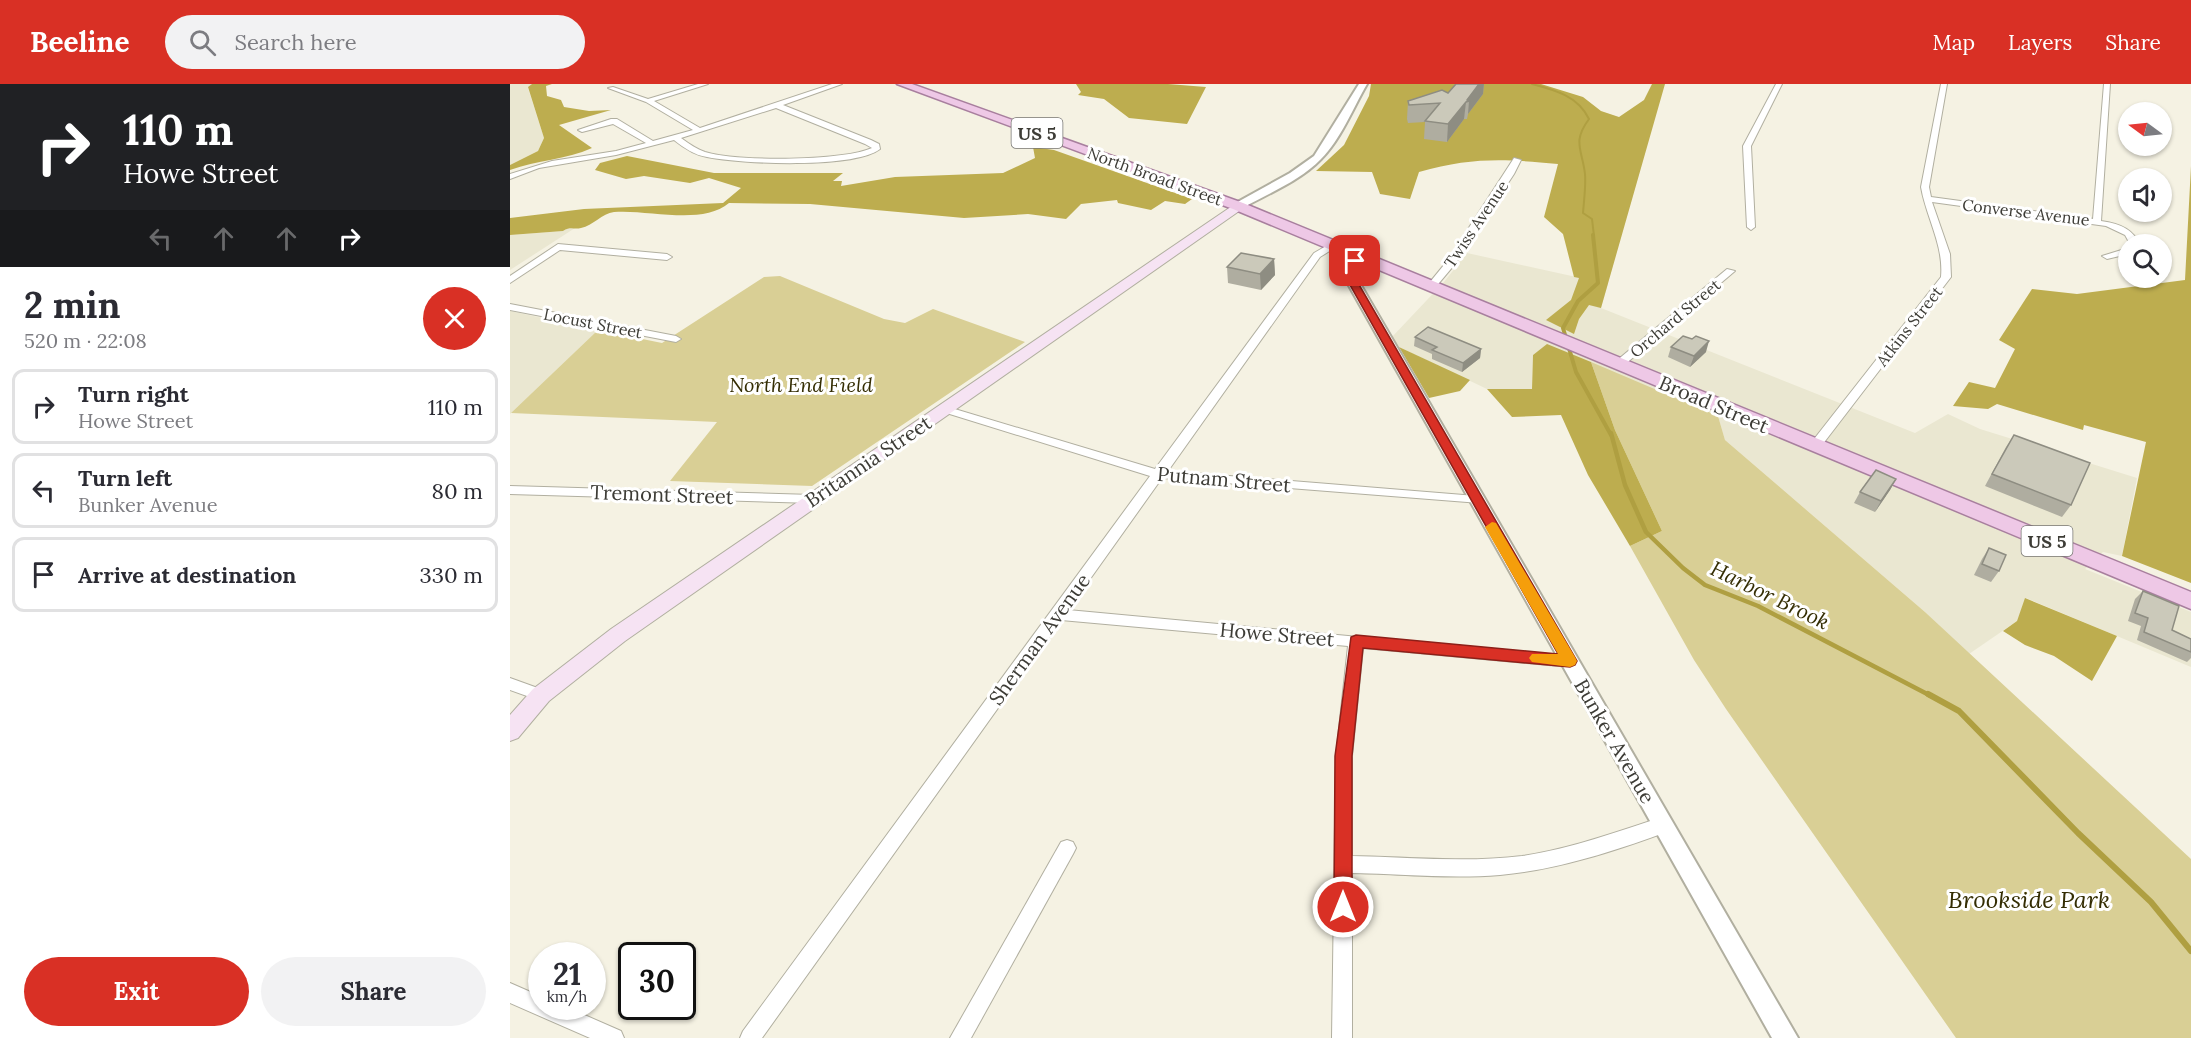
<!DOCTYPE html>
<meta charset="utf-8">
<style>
body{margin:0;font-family:Lora,serif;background:#f2f2f3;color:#2b2b33;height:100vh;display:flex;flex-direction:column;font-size:22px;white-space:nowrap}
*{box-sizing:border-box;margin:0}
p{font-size:20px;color:#7c7c81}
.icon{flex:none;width:33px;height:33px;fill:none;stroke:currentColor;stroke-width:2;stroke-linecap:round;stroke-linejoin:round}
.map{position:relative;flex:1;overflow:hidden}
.drawer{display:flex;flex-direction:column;background:#fff;width:510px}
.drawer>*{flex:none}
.hud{background:#202124;color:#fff;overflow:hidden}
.needle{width:39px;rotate:285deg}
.buttons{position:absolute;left:1608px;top:18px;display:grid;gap:12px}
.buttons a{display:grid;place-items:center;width:54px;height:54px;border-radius:50%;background:#fff;box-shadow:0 2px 4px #0004;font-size:30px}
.speed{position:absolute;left:18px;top:858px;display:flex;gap:12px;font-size:30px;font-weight:700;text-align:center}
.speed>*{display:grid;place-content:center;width:78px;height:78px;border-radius:50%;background:#fff;box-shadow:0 2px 4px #0004;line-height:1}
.speed small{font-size:15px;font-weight:400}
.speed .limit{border:3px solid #111;border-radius:9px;background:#fff;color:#111}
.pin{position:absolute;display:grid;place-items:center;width:51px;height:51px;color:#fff;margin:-26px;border-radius:12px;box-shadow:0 3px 9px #0006}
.me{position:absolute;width:66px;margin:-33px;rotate:0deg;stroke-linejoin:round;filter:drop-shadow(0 0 4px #0008)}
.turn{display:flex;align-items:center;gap:21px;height:126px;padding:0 24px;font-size:27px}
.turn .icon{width:78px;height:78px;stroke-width:2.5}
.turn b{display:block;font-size:42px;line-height:51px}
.lanes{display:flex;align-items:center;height:57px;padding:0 24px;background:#0003;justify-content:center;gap:30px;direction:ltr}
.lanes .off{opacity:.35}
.round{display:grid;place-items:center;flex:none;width:63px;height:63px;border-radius:32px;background:#f2f2f3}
.head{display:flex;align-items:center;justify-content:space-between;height:102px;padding:0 24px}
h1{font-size:36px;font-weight:700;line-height:45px}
.primary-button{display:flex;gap:12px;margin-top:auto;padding:12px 24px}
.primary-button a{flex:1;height:69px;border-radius:36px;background:#d93025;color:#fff;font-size:24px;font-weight:700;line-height:69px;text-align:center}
.primary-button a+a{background:#f2f2f3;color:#2b2b33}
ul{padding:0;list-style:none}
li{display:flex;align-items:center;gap:18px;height:75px;margin:0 12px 9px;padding:0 12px;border:3px solid #e1e1e2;border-radius:12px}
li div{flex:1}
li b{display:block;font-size:22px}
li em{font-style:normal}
header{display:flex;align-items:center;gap:36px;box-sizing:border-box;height:84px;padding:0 30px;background:#d93025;color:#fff}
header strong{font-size:28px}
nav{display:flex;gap:33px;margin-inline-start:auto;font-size:21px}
.search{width:420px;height:54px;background:#f2f2f3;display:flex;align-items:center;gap:15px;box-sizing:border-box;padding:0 21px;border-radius:33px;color:#7c7c81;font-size:22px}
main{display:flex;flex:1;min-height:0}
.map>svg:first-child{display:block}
.built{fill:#eae7d1}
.green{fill:#d9cf95}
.forest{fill:#bdad4f}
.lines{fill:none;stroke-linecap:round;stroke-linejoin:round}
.stream-far3{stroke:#af9f41;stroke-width:2}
.stream-far2{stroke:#af9f41;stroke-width:4}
.stream-far1{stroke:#af9f41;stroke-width:4.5}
.stream{stroke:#af9f41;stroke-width:6}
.minor-casing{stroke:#b1afa0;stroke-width:2}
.tertiary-casing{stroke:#b1afa0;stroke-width:4}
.secondary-casing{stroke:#b1afa0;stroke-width:2}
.primary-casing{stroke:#a87f9e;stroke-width:3}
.minor{fill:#fff;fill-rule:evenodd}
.tertiary{fill:#fff;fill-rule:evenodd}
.secondary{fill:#f6e3f3;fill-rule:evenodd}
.primary{fill:#eec8e6;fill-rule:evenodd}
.wall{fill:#afada0}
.shaded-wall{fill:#8e8d82}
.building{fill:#cbc9ba;stroke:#8e8d82;stroke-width:1.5}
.route{fill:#d93025;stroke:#8d1f18;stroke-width:1.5}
.slow{fill:#f59e0b}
.labels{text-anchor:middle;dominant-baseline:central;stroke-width:6;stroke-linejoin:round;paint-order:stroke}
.far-street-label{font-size:16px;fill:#3d3c36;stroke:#fff}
.shield{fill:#fff;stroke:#777672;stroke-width:1.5}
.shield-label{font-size:18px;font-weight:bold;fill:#3d3c36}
.park-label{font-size:20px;font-style:italic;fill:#342d03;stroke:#fff}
.street-label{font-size:20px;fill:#3d3c36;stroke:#fff}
.water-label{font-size:21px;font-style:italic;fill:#352e04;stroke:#fff}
.near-park-label{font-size:24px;font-style:italic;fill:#342d03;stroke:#fff}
</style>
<header>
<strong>Beeline</strong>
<div class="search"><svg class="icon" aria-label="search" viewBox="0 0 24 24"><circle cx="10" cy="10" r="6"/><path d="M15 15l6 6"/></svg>Search here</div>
<nav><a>Map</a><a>Layers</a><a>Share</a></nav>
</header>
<main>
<section class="drawer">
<div class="hud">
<div class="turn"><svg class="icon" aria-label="right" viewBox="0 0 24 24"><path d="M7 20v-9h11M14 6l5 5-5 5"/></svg><div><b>110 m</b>Howe Street</div></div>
<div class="lanes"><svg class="icon off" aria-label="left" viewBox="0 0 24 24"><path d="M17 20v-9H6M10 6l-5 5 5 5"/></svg><svg class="icon off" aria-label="ahead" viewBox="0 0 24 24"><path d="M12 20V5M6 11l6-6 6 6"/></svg><svg class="icon off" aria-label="ahead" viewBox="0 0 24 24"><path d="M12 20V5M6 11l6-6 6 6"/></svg><svg class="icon" aria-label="right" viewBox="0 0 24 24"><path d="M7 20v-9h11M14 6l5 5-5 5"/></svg></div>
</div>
<div class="head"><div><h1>2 min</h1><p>520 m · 22:08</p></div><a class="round" style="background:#d93025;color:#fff"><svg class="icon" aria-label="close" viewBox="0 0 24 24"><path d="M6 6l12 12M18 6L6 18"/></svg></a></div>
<ul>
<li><svg class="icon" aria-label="right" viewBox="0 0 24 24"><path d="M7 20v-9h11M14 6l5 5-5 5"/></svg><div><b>Turn right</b><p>Howe Street</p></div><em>110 m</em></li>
<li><svg class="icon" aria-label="left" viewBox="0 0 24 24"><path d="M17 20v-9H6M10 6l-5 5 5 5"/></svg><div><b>Turn left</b><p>Bunker Avenue</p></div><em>80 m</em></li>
<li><svg class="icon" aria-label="arrive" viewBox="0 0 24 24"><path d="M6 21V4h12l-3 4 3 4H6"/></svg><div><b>Arrive at destination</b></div><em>330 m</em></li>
</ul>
<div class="primary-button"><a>Exit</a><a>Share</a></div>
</section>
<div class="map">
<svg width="1681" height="954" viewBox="0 0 1681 954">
<rect width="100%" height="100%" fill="#f5f2e3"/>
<g class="built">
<polygon points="0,0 22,0 18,4 34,54 28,67 0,81"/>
<polygon points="60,143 65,144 0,186 0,151 53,147"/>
<polygon points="957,169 1098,200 1091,224 1405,349 1438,330 1470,345 1627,394 1612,472 1593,468 1575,485 1681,528 1681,583 1516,514 1507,537 1459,570 1415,528 1215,356 1208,332 1037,261 1023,271 1022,305 977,305 889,263 882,253 934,198"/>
<polygon points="0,227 88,246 0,330"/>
</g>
<g class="green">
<polygon points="270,192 374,235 395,239 423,225 515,258 302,402 160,397 207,338 1,329 88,246 152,259 254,193"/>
<polygon points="1081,278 1208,332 1215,356 1415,528 1681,775 1681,954 1446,954 1216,625 1184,576 1120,462 1152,447 1105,346"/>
</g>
<g class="forest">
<path d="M22 0H42L36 2 37 12 51 16 54 23 79 27 101 26 49 41 82 64C56 76 27 76 0 86V81L28 67 34 54 18 3Z"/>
<polygon points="566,0 658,0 696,3 677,40 619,34 594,15 568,11 571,8"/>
<path d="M861 0H1031L1073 13 1091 27 1109 33 1134 16 1142 0H1155L1091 224 1079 221 1069 235 1064 250 1036 236 1061 216 1069 194 1064 193 1053 150 1034 133 1048 80C995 75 962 73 909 88L900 115 870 110 862 88 806 87 834 61 859 12Z"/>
<path d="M523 63 544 66 682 115 675 120 655 117 641 126 608 119 607 116 571 120 556 135 518 130 454 134 300 120 219 119C192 142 137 125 104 128 92 129 83 142 71 144 64 146 61 142 53 147L0 151V134L74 125 213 119 231 104 199 94 180 99 134 92 116 95 85 86 90 79 117 72 204 89H333L323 97H332L331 102 385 93 493 89 525 74Z"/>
<polygon points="1681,82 1681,499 1612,472 1636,358 1574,341 1573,346 1487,320 1478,325 1443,322 1459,298 1485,304 1505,265 1489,256 1522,205 1567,210 1675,196"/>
<polygon points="1037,260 1081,278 1105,346 1152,447 1120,462 1078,391 1051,331 1002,333 977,305 1022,305 1023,271"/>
<polygon points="889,263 960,296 950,307 919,314"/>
<polygon points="1515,514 1607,552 1582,597 1544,572 1515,561 1493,547 1507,537"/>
</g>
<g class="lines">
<path class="stream-far3" d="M1022 0C1045 6 1068 12 1079 35 1062 58 1072 65 1075 90 1076 102 1074 116 1073 129L1082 135 1084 152"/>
<polyline class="stream-far2" points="1083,151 1088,199 1068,217 1053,244 1066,288 1101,351"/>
<polyline class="stream-far1" points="1101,349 1115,401 1136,448 1173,484 1195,501 1248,522 1421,612"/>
<polyline class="stream" points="1418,610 1449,627 1568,749 1641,818 1681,867"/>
<defs>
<g id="minor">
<path d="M188 0H198L144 17 190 44 322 0H332L273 21 361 56 369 60 370 65C344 85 230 80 197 73 184 71 174 64 164 56L106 71 29 84 0 95V90L42 77 106 67 136 59 103 40 72 48 68 46 101 35H107L143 57 183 46 136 18 98 4 103 3 138 15ZM266 24 355 60 362 64C333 77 227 78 195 68 187 65 179 60 171 54Z"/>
<polygon points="1266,0 1272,0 1241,62 1245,143 1241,146 1237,143 1233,62"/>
<path d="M1431 0H1437L1419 103 1421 113 1583 135 1594 0H1600L1591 137C1607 139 1623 144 1629 160H1620L1615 151 1596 142 1422 118 1440 170 1441 193 1309 365H1301L1299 362 1301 359 1431 193C1434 161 1416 133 1411 103Z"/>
<polygon points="1004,74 1011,76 1004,90 945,180 924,205 918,205 916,203 938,176"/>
<path d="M823 158 828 161 826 163 810 173 658 387 966 412 972 416 970 419 652 394 558 526 1065 573 1067 577 1065 581 1060 583 853 564 842 672V772C899 773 955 779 1012 772 1060 765 1106 748 1153 733L1159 735 1162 741 1159 747C1105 767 1047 786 990 791 941 795 891 790 842 789V954H822L826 672 838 562 551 536 252 954H230L233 947 640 392 430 327V323H438L645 385 804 169Z"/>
<polygon points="48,160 157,170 162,173 157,176 50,166 0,199 0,192"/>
<polygon points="1618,164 1618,170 1597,175 1592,172"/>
<polygon points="1217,185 1225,187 1113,282 1105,282 1105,278"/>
<polygon points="0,220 166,252 171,255 166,258 0,226"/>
<polygon points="0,402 303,411 309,415 303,419 0,410"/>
<polygon points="0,594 36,607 39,611 36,615 31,617 0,606"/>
<polygon points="557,756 563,758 566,764 563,770 461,954 440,954 551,758"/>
<polygon points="0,899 32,913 32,922 54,922 111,947 114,954 80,954 0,919"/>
</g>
<g id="tertiary">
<path d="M849 0H857C843 24 831 55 811 75 790 97 757 110 732 124H724V120L780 89 804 72Z"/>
<polygon points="850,170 856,173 847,183 845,191 1288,954 1262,954 833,191 837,180"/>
</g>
<polygon id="secondary" points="728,118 732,119 732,125 115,557 39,617 8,654 0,657 0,631 23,605 101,545"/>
<polygon id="primary" points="387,0 402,0 733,119 1681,508 1681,525 723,125"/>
</defs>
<use href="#minor" class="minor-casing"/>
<use href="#tertiary" class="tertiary-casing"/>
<use href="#secondary" class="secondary-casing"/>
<use href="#primary" class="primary-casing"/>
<use href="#minor" class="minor"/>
<use href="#tertiary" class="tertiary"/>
<use href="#secondary" class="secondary"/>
<use href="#primary" class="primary"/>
</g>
<g class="wall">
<polygon points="946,0 974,0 973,10 958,30 957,35 954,35 937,58 914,55 915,38 898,39 897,35 898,17 938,9"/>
<polygon points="764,175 765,191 751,206 718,199 717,183"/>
<polygon points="905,253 971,265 970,274 952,288 922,275 922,270 904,262"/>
<polygon points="1161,263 1196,268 1180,283 1158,273"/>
<polygon points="1504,351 1561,421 1552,433 1475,402 1496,363"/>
<polygon points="1386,395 1380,406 1365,428 1344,419 1350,408"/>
<polygon points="1479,464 1489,487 1481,498 1464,491 1472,475"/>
<polygon points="1633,507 1662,546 1681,555 1681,574 1677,578 1627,556 1631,542 1618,537 1625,515"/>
</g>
<g class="shaded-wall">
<polygon points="969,0 974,0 973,10 958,30 959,17 957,16"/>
<polygon points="956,18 954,35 937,58 938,40"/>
<polygon points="764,175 765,191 751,206 750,190"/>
<polygon points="1199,257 1196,268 1180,283 1184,272"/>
<polygon points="971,265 970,274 952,288 953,279"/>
<polygon points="1386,395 1380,406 1365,428 1371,417"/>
</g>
<g class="building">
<polygon points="946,0 969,0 957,16 959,17 956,18 938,40 915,37 930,19 899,21 898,17 932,6 938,9"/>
<polygon points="731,169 764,175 750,190 717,183"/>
<polygon points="918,243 971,265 953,279 922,266 927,263 905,253"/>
<polygon points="1173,252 1182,255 1186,252 1199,257 1184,272 1161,263"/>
<polygon points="1504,351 1580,379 1561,421 1482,390"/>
<polygon points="1366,386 1386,395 1371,417 1350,408"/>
<polygon points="1479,464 1496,471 1489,487 1472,480"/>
<polygon points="1633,507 1669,522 1662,546 1681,555 1681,568 1634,548 1638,534 1625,529"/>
</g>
<polygon class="route" points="845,174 849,177 845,182 844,192 1067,577 1065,581 1060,583 853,564 842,672 842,823 840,830 833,832 827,830 824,823 825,672 841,553 846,551 1048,570 835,192 836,182"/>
<polygon class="slow" points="982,438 986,439 1065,573 1067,577 1065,581 1060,583 1022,578 1019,574 1022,570 1048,570 975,443"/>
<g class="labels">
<g class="far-street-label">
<text transform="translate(645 92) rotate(20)">North Broad Street</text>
<text transform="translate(1516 128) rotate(7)">Converse Avenue</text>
<text transform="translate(966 140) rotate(-56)">Twiss Avenue</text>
<text transform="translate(1165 234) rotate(-40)">Orchard Street</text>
<text transform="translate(83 239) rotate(11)">Locust Street</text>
<text transform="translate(1399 242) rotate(-52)">Atkins Street</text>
</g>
<g class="shield">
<rect x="501.5" y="34" width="51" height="30" rx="4.5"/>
<rect x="1511.5" y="442" width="51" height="30" rx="4.5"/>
</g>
<g class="shield-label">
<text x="527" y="49">US 5</text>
<text x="1537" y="457">US 5</text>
</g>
<g class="park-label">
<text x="291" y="300">North End Field</text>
</g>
<g class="street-label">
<text transform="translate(1204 320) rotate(23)">Broad Street</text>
<text transform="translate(358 377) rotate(-34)">Britannia Street</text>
<text transform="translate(714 395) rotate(5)">Putnam Street</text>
<text transform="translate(152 410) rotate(2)">Tremont Street</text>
<text transform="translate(767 550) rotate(5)">Howe Street</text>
<text transform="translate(529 555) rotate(-54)">Sherman Avenue</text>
<text transform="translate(1105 657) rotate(60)">Bunker Avenue</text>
</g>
<g class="water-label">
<text transform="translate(1260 511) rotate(26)">Harbor Brook</text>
</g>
<g class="near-park-label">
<text x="1519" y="815">Brookside Park</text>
</g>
</g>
</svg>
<div class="buttons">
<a><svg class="needle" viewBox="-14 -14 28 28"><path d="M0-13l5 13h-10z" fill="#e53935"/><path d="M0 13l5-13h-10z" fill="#7c7c81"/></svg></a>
<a><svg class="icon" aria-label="sound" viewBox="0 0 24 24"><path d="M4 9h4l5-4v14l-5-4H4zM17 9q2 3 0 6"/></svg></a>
<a><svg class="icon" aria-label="search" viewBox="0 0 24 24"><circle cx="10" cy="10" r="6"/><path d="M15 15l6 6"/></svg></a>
</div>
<div class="speed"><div>21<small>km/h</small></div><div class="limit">30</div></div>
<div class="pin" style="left:845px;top:177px;background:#d93025"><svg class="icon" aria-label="arrive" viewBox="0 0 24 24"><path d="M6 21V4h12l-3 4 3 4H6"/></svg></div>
<svg class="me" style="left:833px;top:823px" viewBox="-20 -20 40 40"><circle r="17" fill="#d93025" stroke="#fff" stroke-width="3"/><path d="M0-11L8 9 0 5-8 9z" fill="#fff"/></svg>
</div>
</main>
